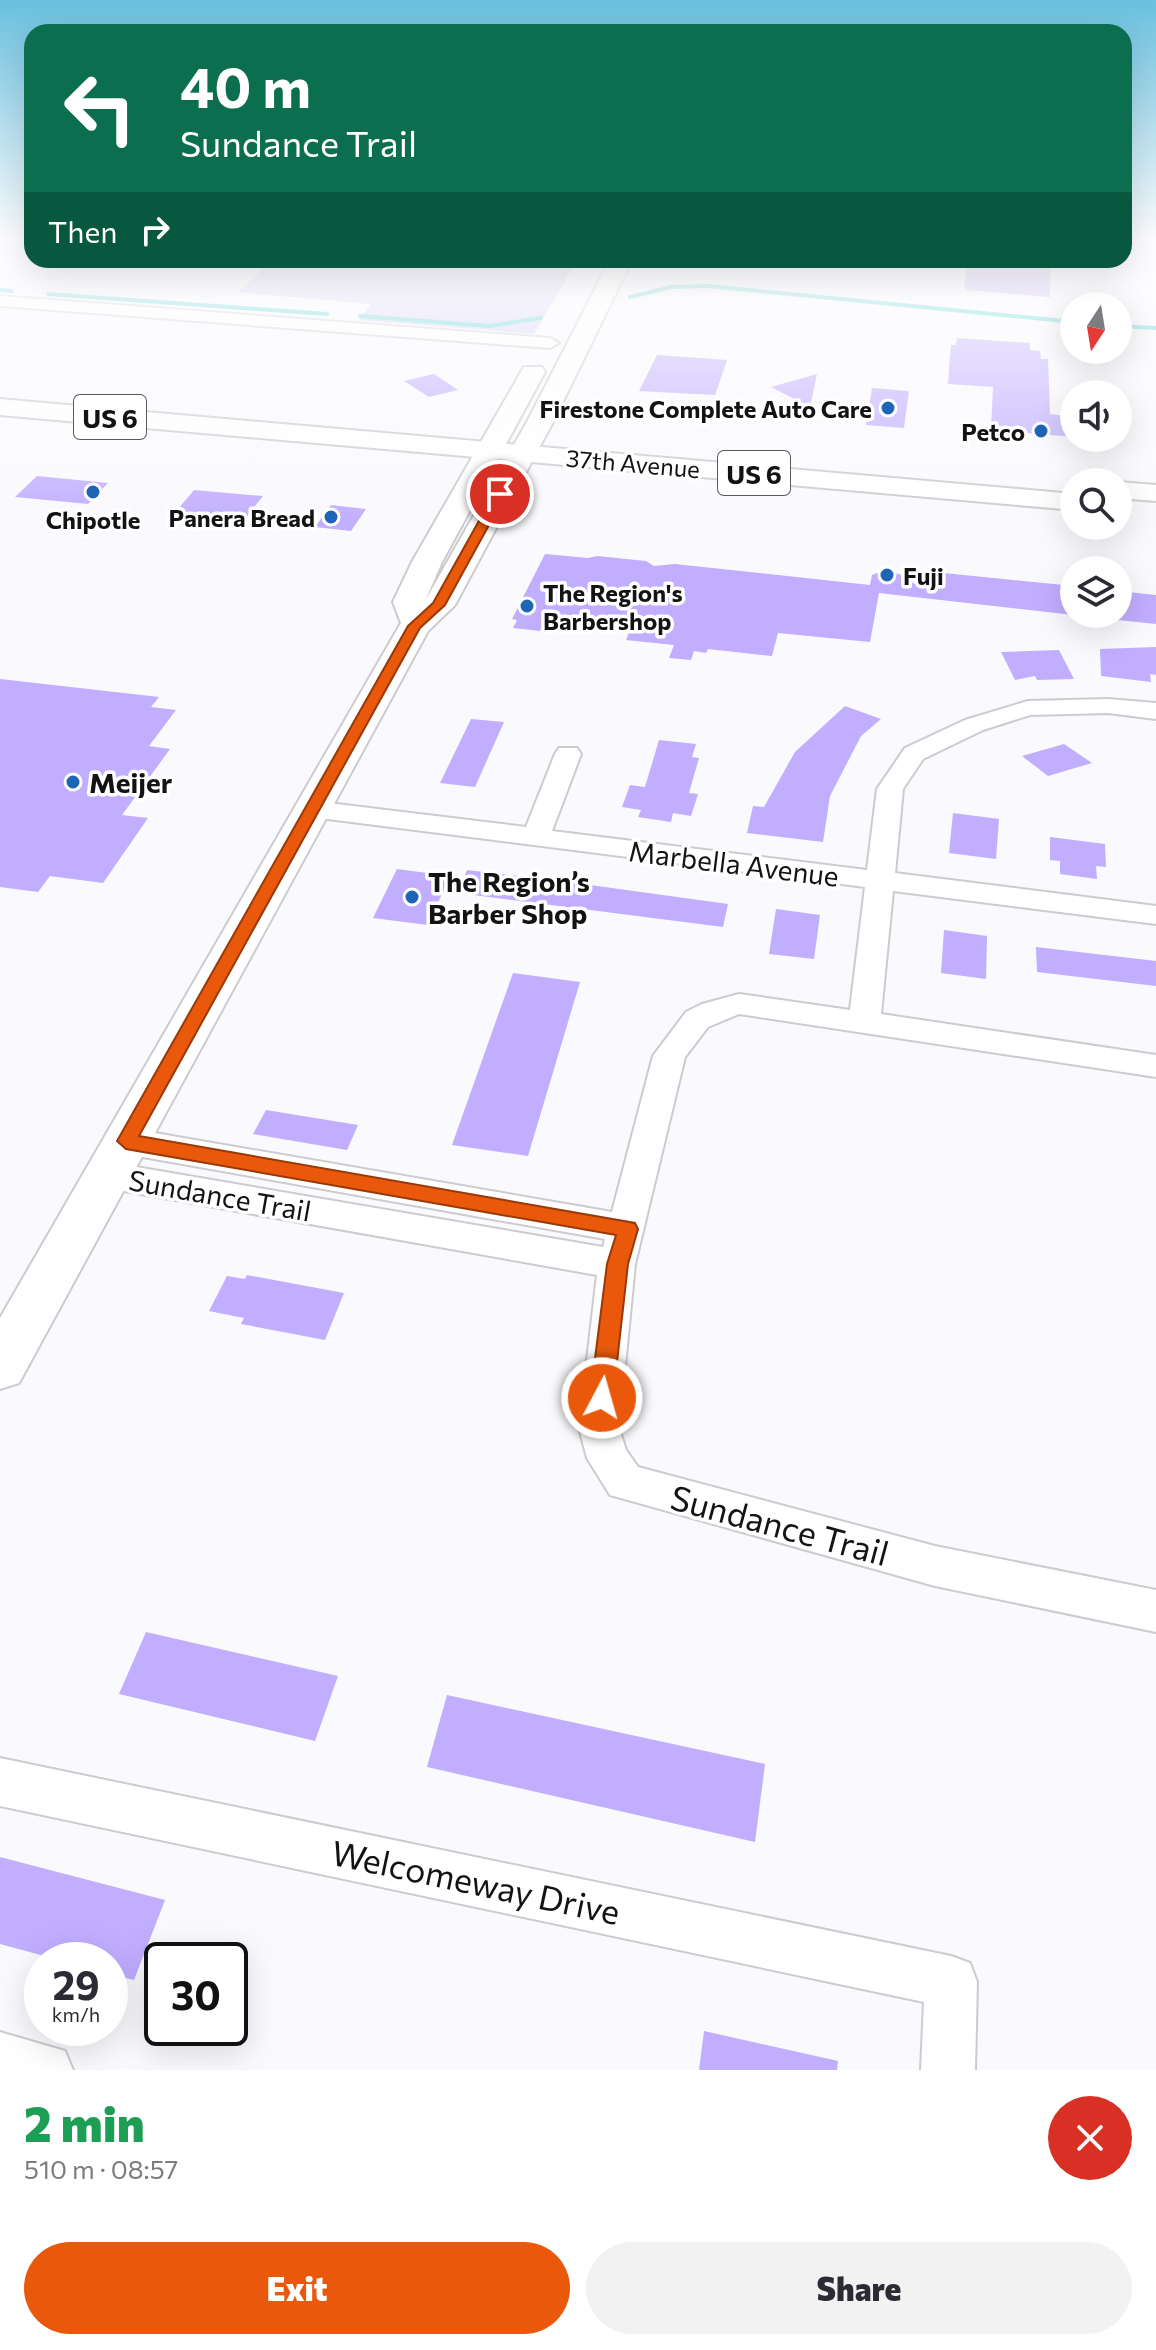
<!DOCTYPE html>
<meta charset="utf-8">
<style>
body{margin:0;font-family:Commissioner,sans-serif;background:#f2f2f3;color:#2b2b33;height:100vh;display:flex;flex-direction:column;font-size:30px;white-space:nowrap}
*{box-sizing:border-box;margin:0}
p{font-size:26px;color:#7c7c81}
.icon{flex:none;width:44px;height:44px;fill:none;stroke:currentColor;stroke-width:2;stroke-linecap:round;stroke-linejoin:round}
.map{position:relative;height:2070px;overflow:hidden}
.drawer{display:flex;flex-direction:column;background:#fff;flex:1}
.drawer>*{flex:none}
.hud{position:absolute;left:24px;top:24px;width:1108px;height:244px;border-radius:24px;box-shadow:0 8px 32px #0002;background:#0b6e4f;color:#fff;overflow:hidden}
.needle{width:52px;rotate:192deg}
.buttons{position:absolute;left:1060px;top:292px;display:grid;gap:16px}
.buttons a{display:grid;place-items:center;width:72px;height:72px;border-radius:50%;background:#fff;box-shadow:0 8px 32px #0002;font-size:40px}
.speed{position:absolute;left:24px;top:1942px;display:flex;gap:16px;font-size:40px;font-weight:700;text-align:center}
.speed>*{display:grid;place-content:center;width:104px;height:104px;border-radius:50%;background:#fff;box-shadow:0 8px 32px #0002;line-height:1}
.speed small{font-size:20px;font-weight:400}
.speed .limit{border:4px solid #111;border-radius:12px;background:#fff;color:#111}
.pin{position:absolute;display:grid;place-items:center;width:68px;height:68px;color:#fff;margin:-34px;border:4px solid #fff;border-radius:50%;box-shadow:0 2px 8px #0007}
.me{position:absolute;width:88px;margin:-44px;rotate:6deg;stroke-linejoin:round;filter:drop-shadow(0 0 6px #0008)}
.turn{display:flex;align-items:center;gap:28px;height:168px;padding:0 24px;font-size:36px}
.turn .icon{width:104px;height:104px;stroke-width:2.5}
.turn b{display:block;font-size:56px;line-height:68px}
.then{display:flex;align-items:center;height:76px;padding:0 24px;background:#0003;gap:16px;font-size:30px}
.round{display:grid;place-items:center;flex:none;width:84px;height:84px;border-radius:42px;background:#f2f2f3}
.headline{display:flex;align-items:center;justify-content:space-between;height:136px;padding:0 24px}
h1{font-size:48px;font-weight:800;line-height:60px;color:#1e9e55}
.primary-button{display:flex;gap:16px;margin-top:auto;padding:16px 24px}
.primary-button a{flex:1;height:92px;border-radius:48px;background:#ea580c;color:#fff;font-size:32px;font-weight:800;line-height:92px;text-align:center}
.primary-button a+a{background:#f2f2f3;color:#2b2b33}
.map>svg:first-child{display:block}
.green{fill:#d6cef5}
.lines{fill:none;stroke-linecap:round;stroke-linejoin:round}
.stream{stroke:#4ad1d2;stroke-width:4}
.building{fill:#c1aeff}
.street-casing{stroke:#cccbce;stroke-width:4}
.secondary-casing{stroke:#cccbce;stroke-width:4}
.primary-casing{stroke:#cccbce;stroke-width:4}
.street{fill:#fff;fill-rule:evenodd}
.secondary{fill:#fff;fill-rule:evenodd}
.primary{fill:#fff;fill-rule:evenodd}
.route{fill:#ea580c;stroke:#983908;stroke-width:2}
.poi-dot{fill:#1e65b5;stroke:#fff;stroke-width:3}
.labels{text-anchor:middle;dominant-baseline:central;stroke-width:7;stroke-linejoin:round;paint-order:stroke}
.far-poi-label{font-size:24px;font-weight:bold;fill:#131314;stroke:#fff;text-anchor:end}
.far-street-label{font-size:24px;fill:#131314;stroke:#fff}
.shield{fill:#fff;stroke:#5a5a5a;stroke-width:2}
.shield-label{font-size:26px;font-weight:bold;fill:#131314}
.poi-label{font-size:28px;font-weight:bold;fill:#131314;stroke:#fff;text-anchor:start}
.street-label{font-size:28px;fill:#131314;stroke:#fff}
.near-street-label{font-size:34px;fill:#131314;stroke:#fff}
</style>
<div class="map">
<svg width="1156" height="2070" viewBox="0 0 1156 2070">
<rect width="100%" height="100%" fill="#faf9fd"/>
<polygon class="green" points="273,260 577,260 534,334 359,320 371,304 238,292"/>
<g class="lines">
<g class="stream">
<polyline points="0,290 12,291"/>
<polyline points="48,294 327,314"/>
<polyline points="630,297 671,287 708,286 1074,322"/>
<polyline points="360,316 489,326 541,318"/>
<polyline points="1118,326 1156,328"/>
</g>
</g>
<g class="building">
<polygon points="974,260 1051,260 1050,297 967,290 964,285 968,264 974,264"/>
<polygon points="957,338 1030,343 1030,350 1040,351 1041,359 1048,359 1050,414 1074,417 1074,437 991,430 993,387 948,384 951,345 956,345"/>
<polygon points="657,355 727,360 715,395 639,391"/>
<polygon points="434,374 458,390 429,397 404,381"/>
<polygon points="817,374 810,407 771,387"/>
<polygon points="872,388 909,391 904,428 866,425"/>
<polygon points="37,476 108,483 88,504 15,497"/>
<polygon points="194,490 263,496 244,520 174,514"/>
<polygon points="331,505 366,509 351,531 315,527"/>
<polygon points="545,554 588,558 597,556 646,561 654,566 675,564 870,585 872,575 880,572 899,574 915,584 944,573 1074,586 1074,615 879,593 870,642 778,633 772,656 708,649 706,653 694,651 691,660 669,658 674,645 626,640 630,630 545,620 540,631 513,628 517,620 512,619"/>
<polygon points="1118,591 1156,595 1156,624 1118,620"/>
<polygon points="1156,647 1156,675 1150,674 1151,682 1101,676 1100,649"/>
<polygon points="1059,650 1074,679 1037,680 1035,676 1015,680 1001,652"/>
<polygon points="0,679 159,697 151,707 176,710 149,746 170,749 122,815 148,818 103,883 50,876 38,892 0,887"/>
<polygon points="845,706 881,719 861,736 830,796 823,842 747,833 753,806 764,807 795,752"/>
<polygon points="471,719 504,722 475,787 440,783"/>
<polygon points="659,740 696,744 692,757 699,758 689,793 698,794 691,816 673,813 671,822 638,817 641,810 622,807 630,785 645,787"/>
<polygon points="1064,744 1092,763 1048,776 1022,756"/>
<polygon points="953,813 999,819 996,859 949,853"/>
<polygon points="1050,837 1105,844 1106,867 1096,866 1097,879 1060,874 1060,861 1050,860"/>
<polygon points="397,869 450,876 428,925 373,918"/>
<polygon points="467,870 561,881 728,904 723,927 458,893"/>
<polygon points="776,909 820,915 814,959 769,954"/>
<polygon points="944,930 987,936 986,979 941,973"/>
<polygon points="1036,947 1156,961 1156,986 1037,972"/>
<polygon points="513,973 580,982 528,1156 452,1145"/>
<polygon points="266,1110 358,1125 347,1150 253,1134"/>
<polygon points="247,1275 344,1293 325,1340 241,1324 244,1318 209,1311 227,1276 245,1279"/>
<polygon points="146,1632 338,1676 315,1741 119,1694"/>
<polygon points="447,1695 765,1764 755,1842 427,1767"/>
<polygon points="0,1857 165,1900 134,1980 110,1974 110,1960 59,1960 0,1944"/>
<polygon points="704,2031 838,2061 837,2070 699,2070"/>
</g>
<g class="lines">
<defs>
<g id="street">
<polygon points="0,296 550,338 559,343 550,348 0,306"/>
<polygon points="1108,699 1156,703 1156,719 1108,713 1030,715 983,730 923,759 903,789 895,873 1156,906 1156,924 893,891 881,1014 1156,1055 1156,1077 739,1014 708,1027 685,1057 635,1264 619,1428 626,1450 638,1467 935,1546 1156,1590 1156,1632 935,1586 610,1495 587,1458 579,1428 597,1275 107,1188 95,1184 89,1175 95,1166 107,1162 603,1247 605,1239 126,1154 114,1150 109,1141 114,1132 126,1128 612,1212 653,1056 686,1012 702,1004 739,994 850,1010 865,887 312,817 302,815 298,809 302,803 312,801 526,827 555,754 559,748 577,748 581,754 552,831 867,870 877,789 905,748 965,720 1028,701"/>
<polygon points="0,1758 951,1956 970,1963 977,1982 975,2070 921,2070 924,2002 0,1806"/>
<polygon points="0,2032 65,2051 73,2070 0,2070"/>
</g>
<polygon id="secondary" points="610,260 632,260 553,422 455,605 428,631 19,1383 0,1389 0,1318 401,623 393,602 412,562 521,372 524,367 542,367 545,372 442,562 425,601 527,422"/>
<g id="primary">
<polygon points="0,399 1074,494 1074,510 0,415"/>
<polygon points="1117,482 1118,482 1156,485 1156,501 1118,498"/>
</g>
</defs>
<use href="#street" class="street-casing"/>
<use href="#secondary" class="secondary-casing"/>
<use href="#primary" class="primary-casing"/>
<use href="#street" class="street"/>
<use href="#secondary" class="secondary"/>
<use href="#primary" class="primary"/>
</g>
<linearGradient id="sky" x2="0" y2="1"><stop stop-color="#69c0df"/><stop offset="0.45" stop-color="#fdfcfe"/><stop offset="1" stop-color="#fdfcfe" stop-opacity="0"/></linearGradient>
<rect width="1156" height="530" fill="url(#sky)"/>
<polygon class="route" points="500,491 506,494 445,605 420,628 139,1136 635,1223 638,1229 628,1264 613,1398 610,1405 602,1407 594,1405 590,1398 607,1264 616,1235 126,1149 117,1141 408,626 433,603 494,494"/>
<g class="poi-dot">
<circle cx="888" cy="408" r="8"/>
<circle cx="1041" cy="431" r="8"/>
<circle cx="93" cy="492" r="8"/>
<circle cx="331" cy="517" r="8"/>
<circle cx="887" cy="575" r="8"/>
<circle cx="527" cy="606" r="8"/>
<circle cx="73" cy="782" r="8"/>
<circle cx="412" cy="897" r="8"/>
</g>
<g class="labels">
<g class="far-poi-label">
<text x="872" y="408">Firestone Complete Auto Care</text>
<text x="1025" y="431">Petco</text>
<text x="315" y="517">Panera Bread</text>
<text x="93" y="519" text-anchor="middle">Chipotle</text>
<text x="903" y="575" text-anchor="start">Fuji</text>
<text x="543" y="592" text-anchor="start">The Region's<tspan x="543" dy="28">Barbershop</tspan></text>
</g>
<g class="far-street-label">
<text transform="translate(633 463) rotate(5)">37th Avenue</text>
</g>
<g class="shield">
<rect x="74" y="395" width="72" height="44" rx="6"/>
<rect x="718" y="451" width="72" height="44" rx="6"/>
</g>
<g class="shield-label">
<text x="110" y="417">US 6</text>
<text x="754" y="473">US 6</text>
</g>
<g class="poi-label">
<text x="89" y="782">Meijer</text>
<text x="428" y="881">The Region’s<tspan x="428" dy="32">Barber Shop</tspan></text>
</g>
<g class="street-label">
<text transform="translate(734 863) rotate(7)">Marbella Avenue</text>
<text transform="translate(220 1195) rotate(10)">Sundance Trail</text>
</g>
<g class="near-street-label">
<text transform="translate(780 1524) rotate(15)">Sundance Trail</text>
<text transform="translate(476 1881) rotate(12)">Welcomeway Drive</text>
</g>
</g>
</svg>
<div class="buttons">
<a><svg class="needle" viewBox="-14 -14 28 28"><path d="M0-13l5 13h-10z" fill="#e53935"/><path d="M0 13l5-13h-10z" fill="#7c7c81"/></svg></a>
<a><svg class="icon" aria-label="sound" viewBox="0 0 24 24"><path d="M4 9h4l5-4v14l-5-4H4zM17 9q2 3 0 6"/></svg></a>
<a><svg class="icon" aria-label="search" viewBox="0 0 24 24"><circle cx="10" cy="10" r="6"/><path d="M15 15l6 6"/></svg></a>
<a><svg class="icon" aria-label="layers" viewBox="0 0 24 24"><path d="M12 4l9 5-9 5-9-5zM3 14l9 5 9-5"/></svg></a>
</div>
<div class="speed"><div>29<small>km/h</small></div><div class="limit">30</div></div>
<div class="pin" style="left:500px;top:494px;background:#d93025"><svg class="icon" aria-label="arrive" viewBox="0 0 24 24"><path d="M6 21V4h12l-3 4 3 4H6"/></svg></div>
<svg class="me" style="left:602px;top:1398px" viewBox="-20 -20 40 40"><circle r="17" fill="#ea580c" stroke="#fff" stroke-width="3"/><path d="M0-11L8 9 0 5-8 9z" fill="#fff"/></svg>
<div class="hud">
<div class="turn"><svg class="icon" aria-label="left" viewBox="0 0 24 24"><path d="M17 20v-9H6M10 6l-5 5 5 5"/></svg><div><b>40 m</b>Sundance Trail</div></div>
<div class="then">Then<svg class="icon" aria-label="right" viewBox="0 0 24 24"><path d="M7 20v-9h11M14 6l5 5-5 5"/></svg></div>
</div>
</div>
<section class="drawer">
<div class="headline"><div><h1>2 min</h1><p>510 m · 08:57</p></div><a class="round" style="background:#d93025;color:#fff"><svg class="icon" aria-label="close" viewBox="0 0 24 24"><path d="M6 6l12 12M18 6L6 18"/></svg></a></div>
<div class="primary-button"><a>Exit</a><a>Share</a></div>
</section>
